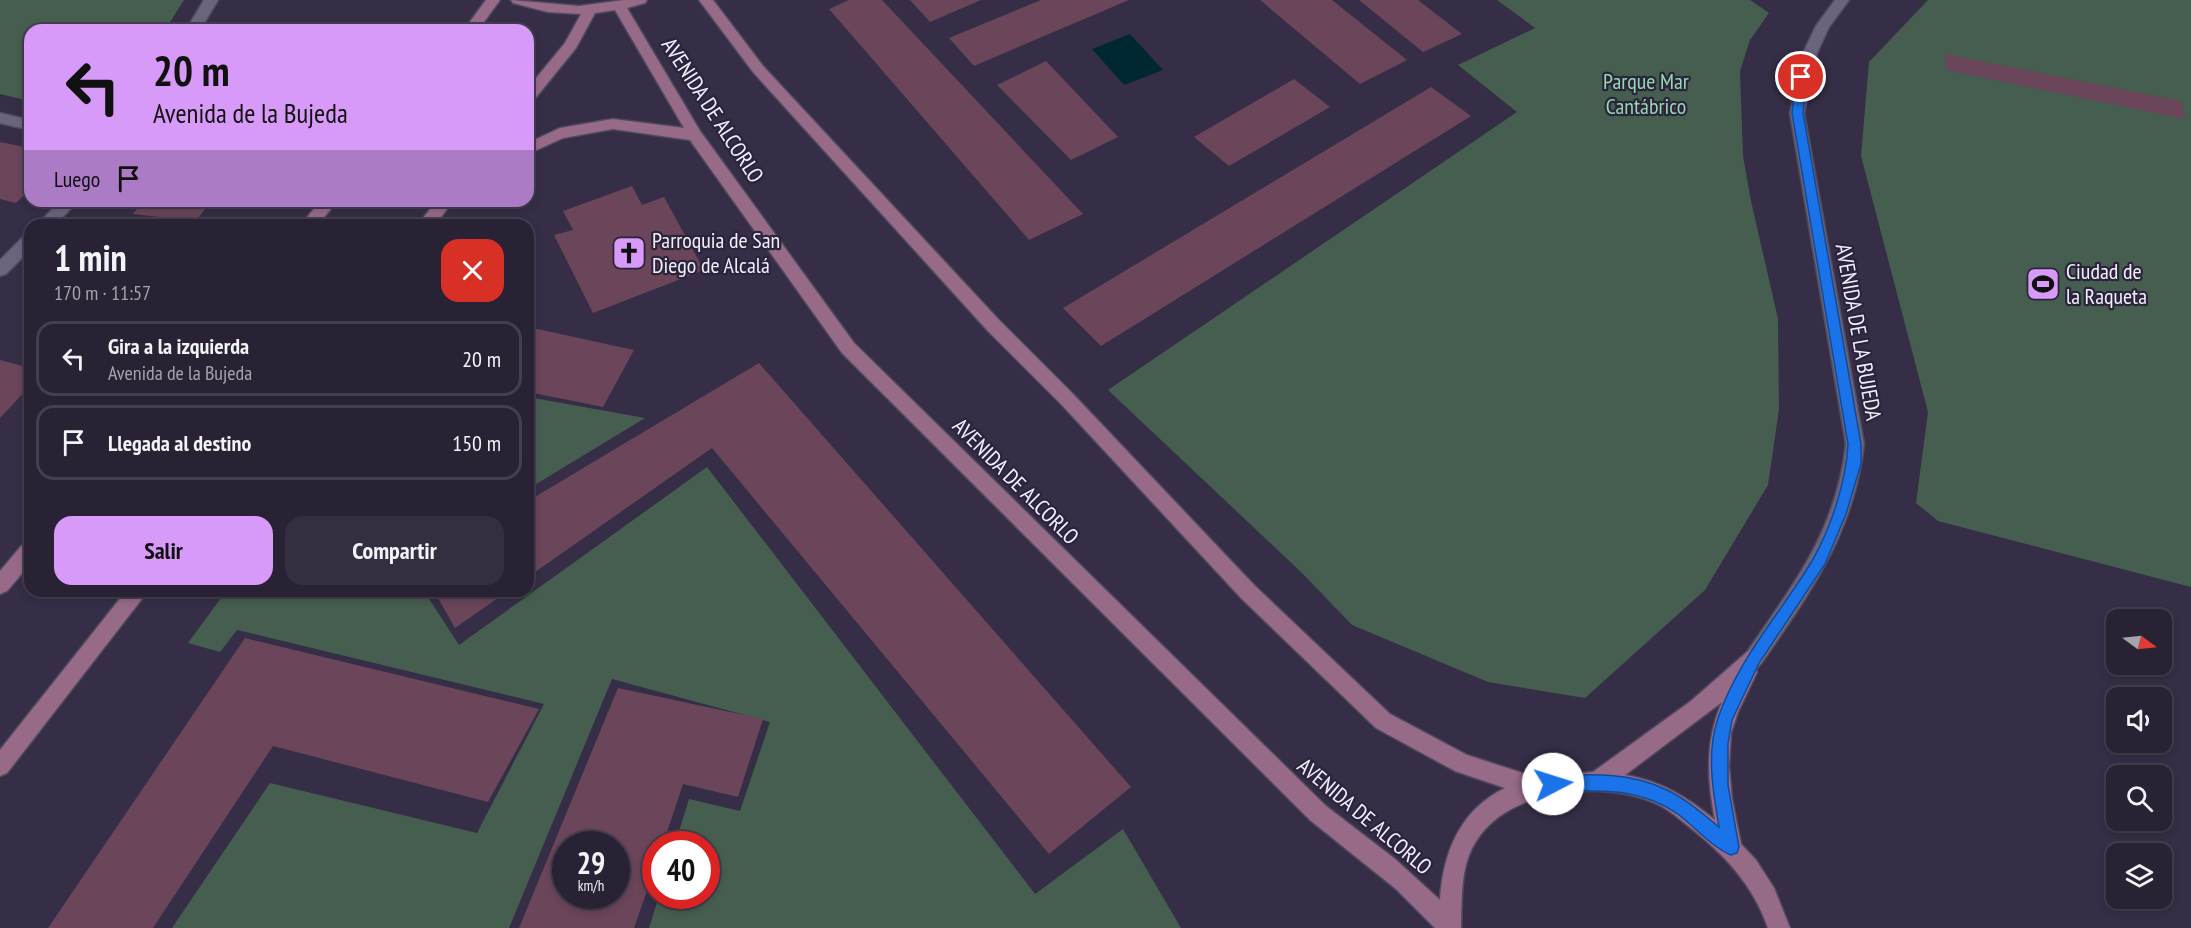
<!DOCTYPE html>
<html lang="es">
<meta charset="utf-8">
<style>
body{margin:0;font-family:"PT Sans Narrow",sans-serif;background:#342f40;color:#f1f3f6;height:100vh;display:flex;flex-direction:column;font-size:22px;white-space:nowrap}
*{box-sizing:border-box;margin:0}
p{font-size:20px;color:#a5a4ac}
.icon{flex:none;width:33px;height:33px;fill:none;stroke:currentColor;stroke-width:2;stroke-linecap:round;stroke-linejoin:round}
.map{position:relative;flex:1;overflow:hidden}
.details{position:absolute;left:24px;top:219px;width:510px;height:378px;display:flex;flex-direction:column;background:#282234;border-radius:18px;box-shadow:0 3px 9px #0003,0 0 0 2px #443f4f}
.details>*{flex:none}
.guide{position:absolute;left:24px;top:24px;width:510px;height:183px;border-radius:18px;box-shadow:0 3px 9px #0003,0 0 0 2px #443f4f;background:#d89af8;color:#111;overflow:hidden}
.needle{width:39px;rotate:105deg}
.tools{position:absolute;left:2106px;top:609px;display:grid;gap:12px}
.tools a{display:grid;place-items:center;width:66px;height:66px;border-radius:12px;background:#282234;box-shadow:0 3px 9px #0003,0 0 0 2px #443f4f;font-size:30px}
.speed{position:absolute;left:552px;top:831px;display:flex;gap:12px;font-size:30px;font-weight:700;text-align:center}
.speed>*{display:grid;place-content:center;width:78px;height:78px;border-radius:50%;background:#282234;box-shadow:0 3px 9px #0003,0 0 0 2px #443f4f;line-height:1}
.speed small{font-size:15px;font-weight:400}
.speed .limit{border:9px solid #d22;background:#fff;color:#111}
.pin{position:absolute;display:grid;place-items:center;width:51px;height:51px;color:#fff;margin:-26px;border:3px solid #fff;border-radius:50%;box-shadow:0 2px 6px #0007}
.me{position:absolute;width:66px;margin:-33px;rotate:85deg;stroke-linejoin:round;filter:drop-shadow(0 0 4px #0008)}
.turn{display:flex;align-items:center;gap:21px;height:126px;padding:0 30px;font-size:27px}
.turn .icon{width:78px;height:78px;stroke-width:2.5}
.turn b{display:block;font-size:42px;line-height:51px}
.then{display:flex;align-items:center;height:57px;padding:0 30px;background:#0003;gap:12px;font-size:22px}
.round{display:grid;place-items:center;flex:none;width:63px;height:63px;border-radius:18px;background:#342f40}
.headline{display:flex;align-items:center;justify-content:space-between;height:102px;padding:0 30px}
h1{font-size:36px;font-weight:700;line-height:45px}
.cta{display:flex;gap:12px;margin-top:auto;padding:12px 30px}
.cta a{flex:1;height:69px;border-radius:18px;background:#d89af8;color:#111;font-size:24px;font-weight:700;line-height:69px;text-align:center}
.cta a+a{background:#342f40;color:#f1f3f6}
ul{padding:0;list-style:none}
li{display:flex;align-items:center;gap:18px;height:75px;margin:0 12px 9px;padding:0 18px;border:3px solid #443f4f;border-radius:18px}
li div{flex:1}
li b{display:block;font-size:22px}
li em{font-style:normal}
.map>svg:first-child{display:block}
.green{fill:#465e4f}
.water{fill:#002832}
.building{fill:#6b455a;fill-rule:evenodd}
.lines{fill:none;stroke-linecap:round;stroke-linejoin:round}
.street-casing{stroke:#504a5e;stroke-width:3}
.secondary-casing{stroke:#504a5e;stroke-width:3}
.street{fill:#6b647e;fill-rule:evenodd}
.secondary{fill:#976b88;fill-rule:evenodd}
.route{fill:#1a73e8;stroke:#114b97;stroke-width:1.5}
.labels{text-anchor:middle;dominant-baseline:central;stroke-width:4.5;stroke-linejoin:round;paint-order:stroke}
.park-label{font-size:22px;fill:#95d9b0;stroke:#2b243b}
.street-label{font-size:22px;fill:#f3effe;stroke:#2b243b}
.poi-label{font-size:22px;fill:#f3effe;stroke:#2b243b;text-anchor:start}
</style>
<div class="map">
<svg width="2191" height="928" viewBox="0 0 2191 928">
<rect width="100%" height="100%" fill="#352e46"/>
<g class="green">
<polygon points="0,0 184,0 165,30 30,30 30,101 0,94"/>
<polygon points="1497,0 1750,0 1769,13 1750,40 1740,71 1743,156 1751,201 1778,319 1779,409 1768,485 1705,590 1585,698 1488,682 1352,625 1302,573 1108,390 1517,112 1458,65 1535,28"/>
<polygon points="1928,0 2191,0 2191,587 1938,521 1916,503 1928,412 1861,156 1869,62"/>
<polygon points="528,397 645,418 528,489"/>
<polygon points="707,467 1035,894 1123,829 1181,928 649,928 659,896 706,896 706,844 675,844 689,799 740,811 770,722 612,679 509,928 172,928 270,783 477,833 544,704 237,630 220,652 188,643 226,591 424,591 459,645"/>
</g>
<polygon class="water" points="1130,34 1163,70 1124,85 1092,49"/>
<g class="building">
<polygon points="849,0 882,0 1083,214 1029,240 829,9"/>
<polygon points="910,0 981,0 930,22"/>
<polygon points="1041,0 1129,0 974,66 949,38"/>
<polygon points="1260,0 1332,0 1407,60 1360,84"/>
<polygon points="1359,0 1418,0 1462,34 1423,52"/>
<polygon points="1945,54 2181,101 2185,119 1946,70"/>
<polygon points="1046,61 1118,137 1071,160 997,85"/>
<polygon points="1294,79 1330,107 1229,166 1194,137"/>
<polygon points="1431,87 1471,116 1101,346 1063,308"/>
<polygon points="0,142 30,148 30,189 16,203 0,199"/>
<polygon points="632,186 642,205 664,197 704,270 593,313 554,235 573,230 563,211"/>
<polygon points="143,201 211,201 196,221 133,214"/>
<polygon points="528,327 634,350 603,407 528,392"/>
<polygon points="0,360 30,368 30,386 0,418"/>
<polygon points="759,363 1131,787 1049,854 712,448 528,577 528,501"/>
<polygon points="434,591 508,591 455,628"/>
<polygon points="245,638 539,709 488,802 273,746 153,928 48,928"/>
<path d="M618 688 763 719 738 797 683 784 663 844H656V865L634 928H519ZM566 844H616V896H566Z"/>
</g>
<g class="lines">
<defs>
<g id="street">
<polygon points="204,0 218,0 200,30 186,30"/>
<path d="M1835 0H1849L1829 27 1817 53 1804 113 1864 444C1854 533 1810 593 1761 664L1754 667 1747 664 1744 658 1747 652C1795 582 1836 531 1846 444L1790 113 1803 53 1816 26Z"/>
<polygon points="0,113 30,120 30,130 0,123"/>
<polygon points="60,201 78,201 55,225 37,225"/>
<polygon points="30,234 30,250 6,274 0,276 0,260 24,236"/>
</g>
<g id="secondary">
<polygon points="486,0 500,0 478,30 464,30"/>
<path d="M511 0 579 6 624 0H647L645 3 627 8 700 131 854 343 1326 806 1395 859 1440 900C1443 852 1460 810 1505 788L1455 771 1376 728 1241 598 1061 404 987 330 753 72 699 0H713L763 66 999 320 1073 394 1255 586 1390 714 1467 755 1535 777 1593 772 1691 701 1747 652 1754 649 1761 652 1764 658 1756 670 1757 672 1738 712 1731 733 1729 766 1732 799 1741 844 1756 860 1774 888 1790 928H1768C1753 884 1723 853 1687 825 1678 818 1668 809 1657 804 1604 779 1506 788 1475 843 1460 867 1462 901 1461 928H1435L1396 889 1310 820 842 353 690 140 613 129 563 138 528 154V143L560 128 613 119 684 128 615 10 595 13 576 48 533 101 528 103V88L565 43 581 14 548 12 513 3ZM1722 702C1705 740 1707 780 1715 820 1687 797 1661 781 1625 775Z"/>
<polygon points="320,201 337,201 318,225 301,225"/>
<polygon points="436,201 453,201 435,225 418,225"/>
<polygon points="30,542 30,564 7,591 0,594 0,571 23,544"/>
<polygon points="126,591 148,591 7,773 0,776 0,750"/>
</g>
</defs>
<use href="#street" class="street-casing"/>
<use href="#secondary" class="secondary-casing"/>
<use href="#street" class="street"/>
<use href="#secondary" class="secondary"/>
</g>
<path class="route" d="M1801 73 1807 77 1803 113 1861 444V464L1846 514 1825 564 1759 663 1732 720 1728 744V785L1739 847 1737 853 1731 855C1712 847 1696 828 1679 815 1642 788 1596 789 1553 792L1547 790 1545 784 1547 779 1553 776C1591 774 1631 772 1667 790 1686 799 1703 814 1719 827 1713 792 1706 753 1718 718 1738 659 1780 614 1812 561 1831 528 1846 482 1848 444L1792 113 1796 77Z"/>
<defs>
<symbol id="church-square" viewBox="-11 -11 22 22"><rect x="-9" y="-9" width="18" height="18" rx="4" fill="#d89af8" stroke="#2b243b"/><path d="M-1.2-6h2.4v3.5h3.3v2.4h-3.3V6h-2.4V-.1h-3.3v-2.4h3.3Z" fill="#111"/></symbol>
<symbol id="stadium-square" viewBox="-11 -11 22 22"><rect x="-9" y="-9" width="18" height="18" rx="4" fill="#d89af8" stroke="#2b243b"/><path d="M0-5a6.5 5 0 1 0 0 10a6.5 5 0 1 0 0-10ZM-3.5-1.8h7v3.6h-7Z" fill="#111"/></symbol>
</defs>
<g fill-rule="evenodd">
<use href="#church-square" x="610" y="234" width="38" height="38"/>
<use href="#stadium-square" x="2024" y="265" width="38" height="38"/>
</g>
<g class="labels">
<g class="park-label">
<text x="1646" y="81">Parque Mar<tspan x="1646" dy="25">Cantábrico</tspan></text>
</g>
<g class="street-label">
<text transform="translate(713 110) rotate(57)">AVENIDA DE ALCORLO</text>
<text transform="translate(1859 332) rotate(80)">AVENIDA DE LA BUJEDA</text>
<text transform="translate(1016 481) rotate(45)">AVENIDA DE ALCORLO</text>
<text transform="translate(1365 816) rotate(40)">AVENIDA DE ALCORLO</text>
</g>
<g class="poi-label">
<text x="652" y="240">Parroquia de San<tspan x="652" dy="25">Diego de Alcalá</tspan></text>
<text x="2066" y="271">Ciudad de<tspan x="2066" dy="25">la Raqueta</tspan></text>
</g>
</g>
</svg>
<div class="tools">
<a><svg class="needle" viewBox="-14 -14 28 28"><path d="M0-13l5 13h-10z" fill="#e53935"/><path d="M0 13l5-13h-10z" fill="#a5a4ac"/></svg></a>
<a><svg class="icon" aria-label="sound" viewBox="0 0 24 24"><path d="M4 9h4l5-4v14l-5-4H4zM17 9q2 3 0 6"/></svg></a>
<a><svg class="icon" aria-label="search" viewBox="0 0 24 24"><circle cx="10" cy="10" r="6"/><path d="M15 15l6 6"/></svg></a>
<a><svg class="icon" aria-label="layers" viewBox="0 0 24 24"><path d="M12 4l9 5-9 5-9-5zM3 14l9 5 9-5"/></svg></a>
</div>
<div class="speed"><div>29<small>km/h</small></div><div class="limit">40</div></div>
<div class="pin" style="left:1801px;top:77px;background:#d93025"><svg class="icon" aria-label="arrive" viewBox="0 0 24 24"><path d="M6 21V4h12l-3 4 3 4H6"/></svg></div>
<svg class="me" style="left:1553px;top:784px" viewBox="-20 -20 40 40"><circle r="19" fill="#fff"/><path d="M0-13L10 11 0 6-10 11z" fill="#1a73e8"/></svg>
<div class="guide">
<div class="turn"><svg class="icon" aria-label="left" viewBox="0 0 24 24"><path d="M17 20v-9H6M10 6l-5 5 5 5"/></svg><div><b>20 m</b>Avenida de la Bujeda</div></div>
<div class="then">Luego<svg class="icon" aria-label="arrive" viewBox="0 0 24 24"><path d="M6 21V4h12l-3 4 3 4H6"/></svg></div>
</div>
<section class="details">
<div class="headline"><div><h1>1 min</h1><p>170 m · 11:57</p></div><a class="round" style="background:#d93025;color:#fff"><svg class="icon" aria-label="close" viewBox="0 0 24 24"><path d="M6 6l12 12M18 6L6 18"/></svg></a></div>
<ul>
<li><svg class="icon" aria-label="left" viewBox="0 0 24 24"><path d="M17 20v-9H6M10 6l-5 5 5 5"/></svg><div><b>Gira a la izquierda</b><p>Avenida de la Bujeda</p></div><em>20 m</em></li>
<li><svg class="icon" aria-label="arrive" viewBox="0 0 24 24"><path d="M6 21V4h12l-3 4 3 4H6"/></svg><div><b>Llegada al destino</b></div><em>150 m</em></li>
</ul>
<div class="cta"><a>Salir</a><a>Compartir</a></div>
</section>
</div>
